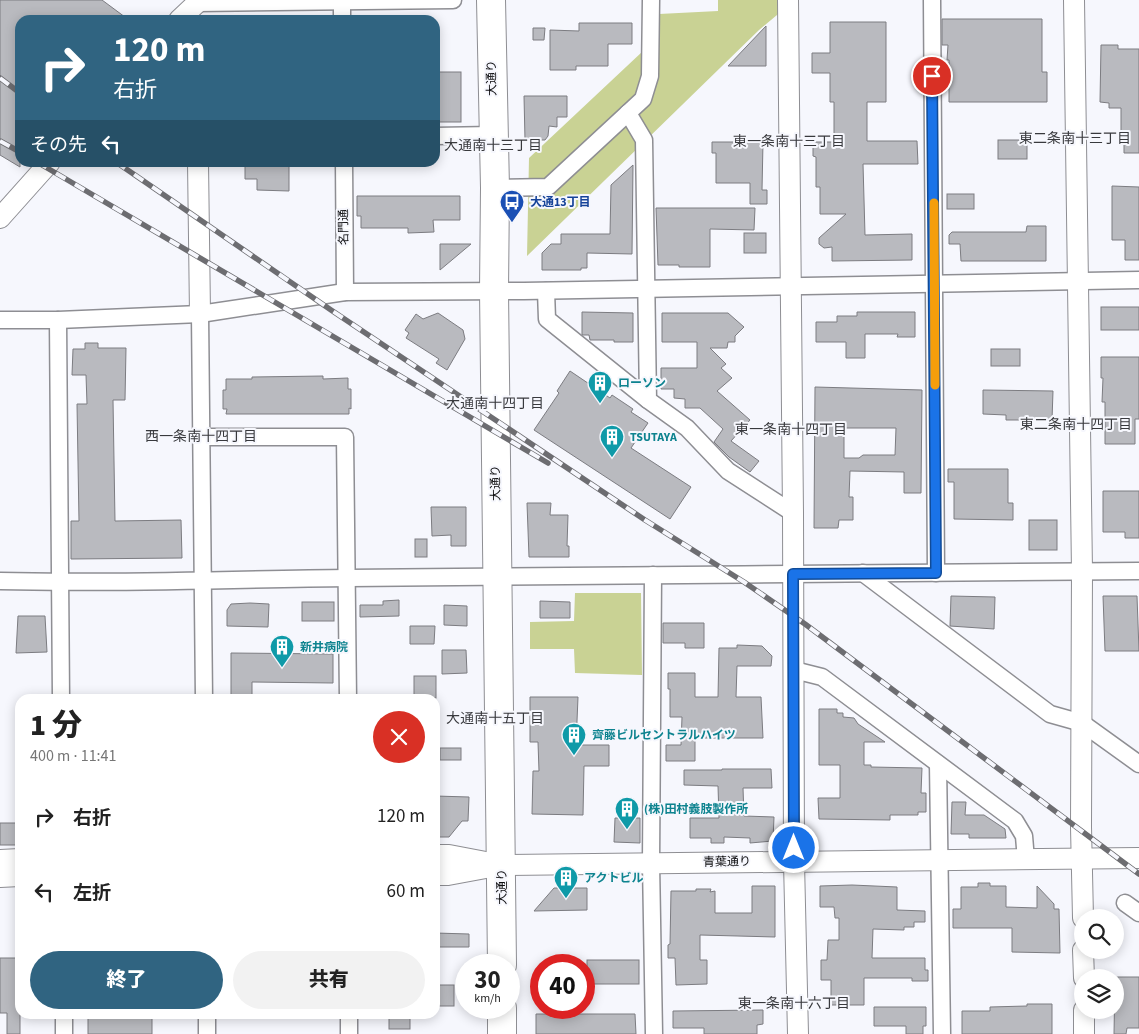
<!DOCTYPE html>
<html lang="ja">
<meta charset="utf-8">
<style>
body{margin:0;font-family:"Source Sans 3","Noto Sans JP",sans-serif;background:#f2f2f2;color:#222;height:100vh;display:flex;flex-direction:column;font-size:19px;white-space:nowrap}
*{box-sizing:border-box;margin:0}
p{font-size:16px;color:#767676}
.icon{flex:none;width:28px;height:28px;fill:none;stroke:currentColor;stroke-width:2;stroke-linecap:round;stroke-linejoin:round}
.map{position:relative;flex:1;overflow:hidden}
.drawer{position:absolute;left:15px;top:694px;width:425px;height:325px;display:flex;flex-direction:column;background:#fff;border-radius:15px;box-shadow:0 2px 12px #0003}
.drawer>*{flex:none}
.guide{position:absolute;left:15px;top:15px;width:425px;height:152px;border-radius:15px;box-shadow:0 2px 12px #0003;background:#306481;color:#fff;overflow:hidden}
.buttons{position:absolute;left:1074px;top:909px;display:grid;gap:10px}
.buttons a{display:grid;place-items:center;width:50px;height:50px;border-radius:50%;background:#fff;box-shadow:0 2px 12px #0003;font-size:25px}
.speed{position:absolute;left:455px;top:954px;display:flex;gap:10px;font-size:25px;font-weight:700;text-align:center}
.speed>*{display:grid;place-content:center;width:65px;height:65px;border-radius:50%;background:#fff;box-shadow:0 2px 12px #0003;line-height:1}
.speed small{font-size:12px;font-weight:400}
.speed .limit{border:8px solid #d22;background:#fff;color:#111}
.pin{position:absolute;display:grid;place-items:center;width:42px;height:42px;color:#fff;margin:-21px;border:2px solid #fff;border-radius:50%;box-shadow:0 1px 5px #0007}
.me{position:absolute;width:55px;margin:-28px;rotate:0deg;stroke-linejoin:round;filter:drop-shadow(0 0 4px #0008)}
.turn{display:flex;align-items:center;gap:18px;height:105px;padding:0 15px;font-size:22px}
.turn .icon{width:65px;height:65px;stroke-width:2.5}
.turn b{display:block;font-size:35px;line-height:42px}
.then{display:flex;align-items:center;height:48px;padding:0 15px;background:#0003;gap:10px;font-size:19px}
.round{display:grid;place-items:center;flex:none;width:52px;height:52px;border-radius:26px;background:#f2f2f2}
.headline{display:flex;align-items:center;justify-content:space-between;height:85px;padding:0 15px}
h1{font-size:30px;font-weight:800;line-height:38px}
.action{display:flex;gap:10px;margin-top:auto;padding:10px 15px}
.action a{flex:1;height:58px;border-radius:30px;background:#306481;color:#fff;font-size:20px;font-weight:800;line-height:58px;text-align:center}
.action a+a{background:#f2f2f2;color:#222}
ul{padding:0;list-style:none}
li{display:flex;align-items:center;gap:15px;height:75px;padding:0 15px}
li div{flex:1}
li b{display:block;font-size:19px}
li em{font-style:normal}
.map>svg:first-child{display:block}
.green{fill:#c9d294}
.building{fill:#b9babf;stroke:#7c7c81;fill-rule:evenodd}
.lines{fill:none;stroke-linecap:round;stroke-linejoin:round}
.minor-casing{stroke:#8e8e93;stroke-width:19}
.tertiary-casing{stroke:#8e8e93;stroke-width:22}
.trunk-casing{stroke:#8e8e93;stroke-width:30}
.minor{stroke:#fff;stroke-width:16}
.tertiary{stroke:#fff;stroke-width:20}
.trunk{stroke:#fff;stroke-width:28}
.rail-casing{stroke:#6d6d71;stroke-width:5.5}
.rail{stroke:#f6f7fd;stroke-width:4;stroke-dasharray:11;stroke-linecap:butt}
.route-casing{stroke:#114b97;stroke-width:12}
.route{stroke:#1a73e8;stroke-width:9}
.slow{stroke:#f59e0b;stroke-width:9}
.labels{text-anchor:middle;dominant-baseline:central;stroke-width:4;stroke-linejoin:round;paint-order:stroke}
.street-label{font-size:12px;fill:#0e0e10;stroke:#f6f7fd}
.transit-label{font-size:12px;font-weight:bold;fill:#164399;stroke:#f6f7fd;text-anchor:start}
.culture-label{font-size:12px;font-weight:bold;fill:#0d838f;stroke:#f6f7fd;text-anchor:start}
.neighbourhood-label{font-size:14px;fill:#38393d;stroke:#f6f7fd}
</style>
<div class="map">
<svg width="1139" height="1034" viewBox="0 0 1139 1034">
<rect width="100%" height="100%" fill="#f6f7fd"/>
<g class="green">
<polygon points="718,0 795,0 759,30 527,256 529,158 659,36 659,14 718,11"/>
<polygon points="575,593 641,593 642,675 575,673 574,649 530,649 530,622 574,621"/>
</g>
<g class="building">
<polygon points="0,0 102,0 129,20 20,20 20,167 0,155"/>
<polygon points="942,19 1042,19 1042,72 1047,72 1047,102 949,102 949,60 947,60 948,45 942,45"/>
<polygon points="830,22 886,22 886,102 867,102 867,141 917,141 918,164 863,164 865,235 912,234 912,260 832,261 832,247 824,248 819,244 819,238 846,214 820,214 820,187 816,187 816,157 813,156 813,142 834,142 834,102 830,102 830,73 812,73 812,53 830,53"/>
<polygon points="579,23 632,23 632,44 608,44 608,66 576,66 576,70 550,70 550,30 579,31"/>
<polygon points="766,26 766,66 728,66"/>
<polygon points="533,28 545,28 544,40 533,40"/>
<polygon points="1101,45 1118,45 1118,49 1139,49 1139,153 1124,153 1124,131 1121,131 1121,108 1109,108 1109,103 1100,102"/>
<rect x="435" y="72" width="26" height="50"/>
<polygon points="524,96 567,96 567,117 557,117 557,127 549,126 548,136 545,140 525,140"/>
<rect x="998" y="140" width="29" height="19"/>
<polygon points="712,142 763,142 762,190 767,190 767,204 750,204 750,183 716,183 716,153 712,153"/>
<polygon points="245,162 289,162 289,191 257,190 257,179 245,179"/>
<polygon points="633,165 632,254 587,253 587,268 581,268 581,270 542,270 542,253 551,244 561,244 561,234 610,234 611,185"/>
<polygon points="1112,186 1139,187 1139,260 1125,260 1125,240 1112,240"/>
<rect x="947" y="194" width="27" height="15"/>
<polygon points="357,196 460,196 460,220 433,220 434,232 408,233 408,228 361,228 361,216 357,216"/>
<polygon points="656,208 755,208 754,230 710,229 710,267 679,267 679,265 658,265"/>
<polygon points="1027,226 1046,226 1046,261 961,261 960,244 949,244 949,235 952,232 1026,232"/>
<rect x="744" y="233" width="22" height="20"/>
<polygon points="440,244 471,244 440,270"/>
<rect x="1101" y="307" width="38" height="23"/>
<polygon points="582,312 633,313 633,342 614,342 614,340 590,340 589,335 582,335"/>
<polygon points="857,312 915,312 915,337 897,337 898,334 865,334 865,358 846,358 846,342 816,342 816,322 837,322 837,316 857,316"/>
<polygon points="438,313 463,330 465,339 447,370 436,363 439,359 406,338 409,333 405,330 416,314 423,319"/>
<polygon points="662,313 728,313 744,327 735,336 735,342 728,342 727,348 710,348 726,364 721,368 732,378 717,391 750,420 731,441 759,461 750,472 729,457 714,442 723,429 700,408 685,408 685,399 674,398 674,389 661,389 661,368 697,368 697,342 662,342"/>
<polygon points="85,343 98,343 98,348 126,348 125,400 113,400 115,521 181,520 182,558 71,559 71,521 79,521 77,404 87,404 86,375 72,375 73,349 85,349"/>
<rect x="991" y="349" width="29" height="17"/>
<polygon points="1101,357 1139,357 1139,419 1135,419 1135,444 1105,444 1105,402 1102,402 1103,378 1101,378"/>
<polygon points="570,371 610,398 612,395 633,409 631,412 648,423 631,448 691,487 670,519 534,430 559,393 557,391"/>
<polygon points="323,376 323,379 348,378 348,389 351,389 351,409 349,408 349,414 226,414 227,409 223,409 223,390 226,390 226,379 252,379 252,377"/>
<path d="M815 387 922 390 921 493H904V472L850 471 849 497H853V520H839L838 528H814ZM844 428H896L895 455H863L859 458H844Z"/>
<polygon points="983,390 1053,391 1052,420 1006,420 1006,415 983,414"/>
<polygon points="948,469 1008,469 1008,503 1013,503 1013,520 954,519 954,482 948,482"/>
<polygon points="1103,491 1139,491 1139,538 1125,538 1125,532 1103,532"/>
<polygon points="527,503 551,503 550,515 568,515 567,546 569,546 569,557 529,557"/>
<polygon points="431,507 466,507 466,546 451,546 451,535 432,536"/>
<rect x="1029" y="520" width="28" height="30"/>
<rect x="415" y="539" width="12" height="18"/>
<polygon points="951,596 995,597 994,629 950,626"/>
<polygon points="1103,596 1137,596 1139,651 1105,651"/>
<polygon points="399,600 399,616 360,617 360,605 383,605 383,601"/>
<polygon points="540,601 570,602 570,618 540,618"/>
<rect x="302" y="602" width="32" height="19"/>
<polygon points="250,603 269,604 268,627 227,626 227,610 231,604"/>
<polygon points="444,605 467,606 467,626 444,625"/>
<polygon points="18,616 45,616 47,652 16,653"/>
<polygon points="663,623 704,623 704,648 685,648 685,643 663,643"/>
<polygon points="410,626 435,626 434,644 410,644"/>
<polygon points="737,645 762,646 772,656 771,666 737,666 736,697 761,697 763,738 695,738 695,761 666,761 666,745 681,745 682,717 670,717 670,689 668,689 668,673 695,673 695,697 718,697 719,648 737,648"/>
<polygon points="442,650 466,650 467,673 442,674"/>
<polygon points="231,653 333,654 333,683 252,682 252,696 231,696"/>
<rect x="414" y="676" width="22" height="22"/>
<polygon points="530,697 578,697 576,745 609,745 609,766 584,766 583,815 532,814 533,771 539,771 538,742 530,742"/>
<polygon points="819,709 837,709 837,713 843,713 843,717 854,718 858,724 885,742 864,742 864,765 871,765 871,767 922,768 921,793 926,793 926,812 918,812 918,815 890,815 890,820 819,819 818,798 840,798 840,765 819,765"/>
<rect x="440" y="748" width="21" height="12"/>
<polygon points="722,769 771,769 772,788 743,788 744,816 774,817 773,841 750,843 750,838 724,837 724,843 711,843 711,838 690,838 690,818 719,818 718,786 684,785 684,770 722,770"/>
<polygon points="435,796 469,797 468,821 462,821 449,837 435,837"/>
<polygon points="952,802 966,802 965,815 984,815 1005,829 1006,838 969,838 969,834 951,834"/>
<polygon points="615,818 640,818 640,843 614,842"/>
<rect x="0" y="823" width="20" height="22"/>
<polygon points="978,883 990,883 990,886 1006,886 1006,907 1037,908 1037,886 1054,904 1054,909 1059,909 1060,953 1012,952 1012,928 953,928 953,909 961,909 961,887 978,887"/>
<polygon points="852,885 897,887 897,910 925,911 925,922 914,922 914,927 904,927 904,930 873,929 872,958 925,958 925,970 928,970 928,981 912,981 912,978 864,978 864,1005 831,1005 831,980 821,980 821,960 827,960 828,940 839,940 839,918 835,918 834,907 820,907 820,886"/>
<polygon points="752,886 775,886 775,937 700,935 700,960 707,960 707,984 676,985 675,958 668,958 668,945 670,944 671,891 696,891 696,889 711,889 710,892 715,891 715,913 752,913"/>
<polygon points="554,888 587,888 587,910 534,911"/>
<polygon points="435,933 469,934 469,947 435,947"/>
<polygon points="0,958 17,958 17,989 20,989 20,1034 7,1034 7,1013 0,1013"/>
<rect x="587" y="960" width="52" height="24"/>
<polygon points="1115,977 1139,977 1139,1028 1127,1028 1126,1034 1114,1034"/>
<rect x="435" y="985" width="19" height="21"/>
<polygon points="1027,1004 1052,1004 1052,1034 962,1034 962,1011 990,1011 990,1007 1027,1006"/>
<polygon points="874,1007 926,1007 926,1026 923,1026 923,1034 906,1034 906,1026 874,1026"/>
<polygon points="763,1010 763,1024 757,1025 757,1034 704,1034 704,1028 673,1028 673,1011"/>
<rect x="389" y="1014" width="21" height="15"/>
<polygon points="536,1014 635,1014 636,1034 536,1034"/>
<rect x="88" y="1017" width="64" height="17"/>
</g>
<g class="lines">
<defs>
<g id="minor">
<polyline points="342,0 342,20"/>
<polyline points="932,0 936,573"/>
<polyline points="197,3 453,0"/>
<polyline points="628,113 644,140 648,400 687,428 728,471 793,513"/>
<polyline points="435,136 493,135"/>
<polyline points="344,162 345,292"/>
<polyline points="495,188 548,187 643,99 650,76 651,0"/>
<polyline points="546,291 547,319 648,400"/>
<polyline points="200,314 204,699"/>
<polyline points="0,320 58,320 200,314 345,292 524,291 1139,280"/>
<polyline points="58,320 61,699"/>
<polyline points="201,437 345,437 348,699"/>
<polyline points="863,573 1050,714 1082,723 1139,764"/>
<polyline points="653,575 651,863 654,1034"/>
<path d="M0 581C116 584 233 579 349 578 612 576 876 573 1139 571"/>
<polyline points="794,670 822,677 1015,821 1024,836 1026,860"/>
<polyline points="938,764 942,1034"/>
<polyline points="1125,903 1139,913"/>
<polyline points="64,1014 64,1034"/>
<polyline points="207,1014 207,1034"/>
<polyline points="349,1014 349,1034"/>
</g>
<g id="tertiary">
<polyline points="788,0 793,513 794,862 798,1034"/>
<polyline points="1074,0 1082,571 1081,827 1083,918"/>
<polyline points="179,20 197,3"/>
<polyline points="198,162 200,314"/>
<polyline points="0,218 50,162"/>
<polyline points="435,855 449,855 491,863"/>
<polyline points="0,860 20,859"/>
<polyline points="435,875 448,875 502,865 1139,858"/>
<polyline points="0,877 20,876"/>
<polyline points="1083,950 1084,978"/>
<polyline points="1084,1010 1084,1034"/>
</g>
<g id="trunk">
<polyline points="491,0 495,188 494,291 502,965"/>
<polyline points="502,1008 502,1034"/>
</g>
</defs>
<use href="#minor" class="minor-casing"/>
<use href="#tertiary" class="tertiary-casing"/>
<use href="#trunk" class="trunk-casing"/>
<use href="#minor" class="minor"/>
<use href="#tertiary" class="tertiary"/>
<use href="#trunk" class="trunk"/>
<defs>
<g id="rail">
<polyline points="0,78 20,93"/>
<polyline points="0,141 20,152"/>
<polyline points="37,162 548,463"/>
<polyline points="116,162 331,310 645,520 744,582 805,624 1139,874"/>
</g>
</defs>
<use href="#rail" class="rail-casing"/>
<use href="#rail" class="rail"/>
</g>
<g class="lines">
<defs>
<polyline id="route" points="794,848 793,574 936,573 932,76"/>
</defs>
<use href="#route" class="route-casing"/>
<use href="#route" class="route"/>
<polyline class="slow" points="934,203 935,385"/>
</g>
<defs>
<symbol id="bus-pin" viewBox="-11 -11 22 30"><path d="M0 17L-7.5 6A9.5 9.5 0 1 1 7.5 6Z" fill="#1a4fb4" stroke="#f6f7fd"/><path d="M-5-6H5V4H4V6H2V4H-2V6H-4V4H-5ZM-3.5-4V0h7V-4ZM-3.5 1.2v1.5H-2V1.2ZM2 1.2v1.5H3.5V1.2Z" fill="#fff"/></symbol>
<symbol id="building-pin" viewBox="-11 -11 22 30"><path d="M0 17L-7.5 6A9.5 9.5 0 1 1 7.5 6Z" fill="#0f9aa8" stroke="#f6f7fd"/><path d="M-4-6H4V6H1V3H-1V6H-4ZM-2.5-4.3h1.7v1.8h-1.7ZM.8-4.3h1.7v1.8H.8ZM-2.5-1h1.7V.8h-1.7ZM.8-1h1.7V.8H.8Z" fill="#fff"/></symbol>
</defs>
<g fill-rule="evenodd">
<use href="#bus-pin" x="498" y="188" width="28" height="38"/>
<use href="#building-pin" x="586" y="369" width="28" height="38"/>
<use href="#building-pin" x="598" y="423" width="28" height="38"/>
<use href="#building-pin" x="268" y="633" width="28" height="38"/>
<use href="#building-pin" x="560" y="721" width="28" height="38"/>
<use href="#building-pin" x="613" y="795" width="28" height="38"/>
<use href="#building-pin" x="552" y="864" width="28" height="38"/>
</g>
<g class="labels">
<g class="street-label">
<text transform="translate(492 78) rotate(-91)">大通り</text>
<text transform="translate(344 227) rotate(-91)">名門通</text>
<text transform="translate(496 483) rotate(-91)">大通り</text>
<text transform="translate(727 862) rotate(-1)">青葉通り</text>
<text transform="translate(502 887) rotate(-90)">大通り</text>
</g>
<g class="transit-label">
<text x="530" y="202">大通13丁目</text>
</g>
<g class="culture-label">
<text x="618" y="383">ローソン</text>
<text x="630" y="437">TSUTAYA</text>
<text x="300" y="647">新井病院</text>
<text x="592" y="735">齊藤ビルセントラルハイツ</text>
<text x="644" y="809">(株)田村義肢製作所</text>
<text x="584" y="878">アクトビル</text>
</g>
<g class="neighbourhood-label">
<text x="1075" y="139">東二条南十三丁目</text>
<text x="789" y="142">東一条南十三丁目</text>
<text x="493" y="146">大通南十三丁目</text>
<text x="495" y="404">大通南十四丁目</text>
<text x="1076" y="425">東二条南十四丁目</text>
<text x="791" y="430">東一条南十四丁目</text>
<text x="201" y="437">西一条南十四丁目</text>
<text x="495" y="719">大通南十五丁目</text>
<text x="794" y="1004">東一条南十六丁目</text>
</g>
</g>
</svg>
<div class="buttons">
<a><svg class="icon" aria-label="search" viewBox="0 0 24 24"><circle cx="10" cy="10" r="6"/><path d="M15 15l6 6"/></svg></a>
<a><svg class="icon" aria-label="layers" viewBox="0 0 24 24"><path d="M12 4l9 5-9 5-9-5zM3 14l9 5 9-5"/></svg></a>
</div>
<div class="speed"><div>30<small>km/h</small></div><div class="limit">40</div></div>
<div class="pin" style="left:932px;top:76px;background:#d93025"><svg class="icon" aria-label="arrive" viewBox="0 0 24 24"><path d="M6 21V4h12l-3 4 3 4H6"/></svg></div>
<svg class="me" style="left:794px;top:848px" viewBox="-20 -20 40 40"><circle r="17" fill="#1a73e8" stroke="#fff" stroke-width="3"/><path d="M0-11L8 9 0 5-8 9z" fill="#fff"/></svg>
<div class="guide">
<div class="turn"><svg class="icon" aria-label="right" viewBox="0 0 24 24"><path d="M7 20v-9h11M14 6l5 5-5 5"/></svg><div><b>120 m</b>右折</div></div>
<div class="then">その先<svg class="icon" aria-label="left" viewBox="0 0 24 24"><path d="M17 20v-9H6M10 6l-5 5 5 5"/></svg></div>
</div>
<section class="drawer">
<div class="headline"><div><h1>1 分</h1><p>400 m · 11:41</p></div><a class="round" style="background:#d93025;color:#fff"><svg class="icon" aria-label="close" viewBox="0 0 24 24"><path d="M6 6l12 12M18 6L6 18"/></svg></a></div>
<ul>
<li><svg class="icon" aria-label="right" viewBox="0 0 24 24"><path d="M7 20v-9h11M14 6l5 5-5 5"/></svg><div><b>右折</b></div><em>120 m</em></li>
<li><svg class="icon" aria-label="left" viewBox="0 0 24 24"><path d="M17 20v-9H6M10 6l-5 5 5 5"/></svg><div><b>左折</b></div><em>60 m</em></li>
</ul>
<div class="action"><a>終了</a><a>共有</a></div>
</section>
</div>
